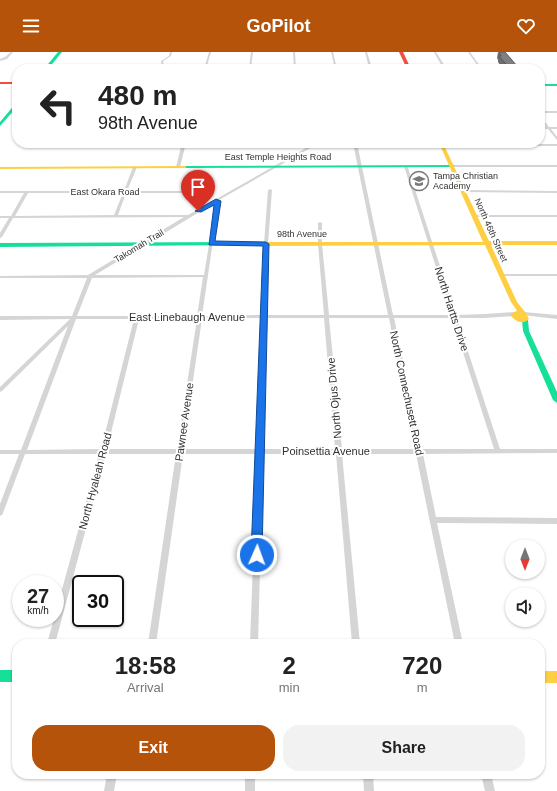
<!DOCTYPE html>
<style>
body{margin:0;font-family:Helvetica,sans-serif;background:#f2f2f2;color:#222;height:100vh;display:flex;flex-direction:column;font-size:15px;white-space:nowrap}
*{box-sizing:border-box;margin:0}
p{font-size:13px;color:#767676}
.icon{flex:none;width:22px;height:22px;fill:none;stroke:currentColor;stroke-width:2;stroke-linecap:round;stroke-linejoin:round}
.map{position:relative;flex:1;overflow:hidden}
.drawer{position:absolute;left:12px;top:587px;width:533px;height:140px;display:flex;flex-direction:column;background:#fff;border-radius:16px;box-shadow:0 1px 3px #0004}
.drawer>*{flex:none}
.hud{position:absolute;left:12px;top:12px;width:533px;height:84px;border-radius:16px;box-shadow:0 1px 3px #0004;background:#fff;color:#222;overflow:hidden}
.needle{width:26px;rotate:180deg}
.controls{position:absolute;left:505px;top:487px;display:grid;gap:8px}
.controls a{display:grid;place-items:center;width:40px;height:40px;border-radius:50%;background:#fff;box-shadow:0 1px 3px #0004;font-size:20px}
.speed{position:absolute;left:12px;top:523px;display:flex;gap:8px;font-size:20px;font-weight:700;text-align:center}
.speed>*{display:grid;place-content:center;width:52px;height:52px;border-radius:50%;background:#fff;box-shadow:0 1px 3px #0004;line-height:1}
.speed small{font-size:10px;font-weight:400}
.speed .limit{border:2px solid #111;border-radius:6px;background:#fff;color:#111}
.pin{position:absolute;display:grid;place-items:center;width:34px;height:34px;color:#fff;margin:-41px -17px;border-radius:50% 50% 50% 0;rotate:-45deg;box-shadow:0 0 4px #0007}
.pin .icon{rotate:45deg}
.me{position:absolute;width:44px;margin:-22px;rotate:2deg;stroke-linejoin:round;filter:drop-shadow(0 0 3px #0008)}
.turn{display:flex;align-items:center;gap:14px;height:84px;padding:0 20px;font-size:18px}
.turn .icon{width:52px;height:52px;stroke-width:2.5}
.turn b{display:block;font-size:28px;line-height:34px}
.eta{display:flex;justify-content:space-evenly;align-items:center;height:68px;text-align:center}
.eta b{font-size:24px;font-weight:800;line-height:28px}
.primary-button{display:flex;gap:8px;margin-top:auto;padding:8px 20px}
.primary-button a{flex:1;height:46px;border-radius:16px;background:#b45309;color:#fff;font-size:16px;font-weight:800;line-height:46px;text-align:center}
.primary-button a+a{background:#f2f2f2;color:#222}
header{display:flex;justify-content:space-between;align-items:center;height:52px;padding:0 20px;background:#b45309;color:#fff;font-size:18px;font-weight:800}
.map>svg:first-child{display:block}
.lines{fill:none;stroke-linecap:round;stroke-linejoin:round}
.street{fill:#d5d5d5;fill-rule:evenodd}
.fast{fill:#16e098;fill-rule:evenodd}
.slow{fill:#ffcf43;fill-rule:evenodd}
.jam{fill:#f24e42;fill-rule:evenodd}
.wall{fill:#6e6e6e}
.building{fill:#808080;stroke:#5a5a5a}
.route{fill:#1a73e8;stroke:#114b97}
.labels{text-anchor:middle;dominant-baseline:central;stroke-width:4;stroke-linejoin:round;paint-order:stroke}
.far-street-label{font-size:9px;fill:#313131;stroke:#fff}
.far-poi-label{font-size:9px;fill:#313131;stroke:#fff;text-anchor:start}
.street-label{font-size:11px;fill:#313131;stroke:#fff}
</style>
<header><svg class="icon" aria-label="menu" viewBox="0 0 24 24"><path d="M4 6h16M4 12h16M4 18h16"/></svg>GoPilot<svg class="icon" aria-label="heart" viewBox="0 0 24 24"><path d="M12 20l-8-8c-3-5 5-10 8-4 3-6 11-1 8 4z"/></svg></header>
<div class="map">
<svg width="557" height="739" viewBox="0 0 557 739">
<rect width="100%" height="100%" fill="#fff"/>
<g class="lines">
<g class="street">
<polygon points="11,0 13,0 7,7 0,9 0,7 5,5"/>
<polygon points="170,0 172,0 171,4 163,9 164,17 162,17 161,9 169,4"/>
<polygon points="209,0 211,0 206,17 204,17"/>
<polygon points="251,0 253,0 251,17 249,17"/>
<polygon points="293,0 295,0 296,17 294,17"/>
<polygon points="331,0 333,0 337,17 335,17"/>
<polygon points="365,0 367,0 372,16 399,14 443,16 434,0 436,0 446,16 447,17 399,16 369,17 369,16"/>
<polygon points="468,0 470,0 482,17 480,17"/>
<rect x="540" y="59" width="17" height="2"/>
<polygon points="540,64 549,75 557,75 557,77 551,77 557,85 557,88 548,77 540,77 540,75 546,75 540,67"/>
<polygon points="182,91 186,91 180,115 178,116 176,115"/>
<path d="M315 91H319L219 148 202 264 261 263 264 192 268 138 270 137 272 138 268 192 266 263H324L318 192V171L320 170 322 171V192L329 263H388L353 91H357L393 263H451L404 114 407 113 456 263 485 262 514 260 516 262 514 264 485 266H457L500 397H557V401L423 402 436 465 557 466V472L437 471 463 592H455L416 402H342L360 592H352L336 402H263L258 592H250L257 402H183L156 592H148L176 402H106L55 592H47L54 566H55V563L99 402H25L3 461 2 463 0 464V452L19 402H0V398H21L68 274 2 339 0 340V335L70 267 0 268V264H72L87 226H0V224L88 223 184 165 13 166 2 185 0 186V181L9 166H0V164H11L24 141H0V139H124L133 115 135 114 137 115 127 139H210L212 140 210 141H126L118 163H188ZM28 141H123L114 163 15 164ZM216 150 204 223H95ZM203 225 197 264H77L92 226ZM261 266 257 397H183L202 267ZM266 266H324L335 397H263ZM329 266H389L415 397H342ZM394 266H452L494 397H422ZM76 267H134L101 397 27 398ZM139 267H197L177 397H107Z"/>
<rect x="441" y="92" width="116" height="2"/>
<polygon points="451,113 557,113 557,115 452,115 450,114"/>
<polygon points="462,138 557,139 557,141 463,140 462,140"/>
<polygon points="473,163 557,163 557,165 474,165 472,164"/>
<polygon points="499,222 557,222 557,224 501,224 499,223"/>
<polygon points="524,260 557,263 557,267 522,263 522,261"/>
<polygon points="107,722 117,722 114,739 104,739"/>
<rect x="245" y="722" width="10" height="17"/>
<polygon points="363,722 373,722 374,739 364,739"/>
<polygon points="481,722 491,722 495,739 485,739"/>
</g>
<g class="fast">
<polygon points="58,0 62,0 48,17 44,17"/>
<rect x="540" y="32" width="17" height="2"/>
<polygon points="16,51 17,51 17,55 0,74 0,70"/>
<polygon points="452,113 454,113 454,115 184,116 182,115 184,114"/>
<polygon points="235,190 238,192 237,193 0,195 0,191"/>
<polygon points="525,266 528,268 529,279 557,340 557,351 553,348 523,279 522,268"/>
<rect x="0" y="618" width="17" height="12"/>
</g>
<g class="slow">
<path d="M439 91H443L489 189H557V193H491L517 250 526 261 529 267C522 273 516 270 510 263L514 260 517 259 511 250 485 193 235 194 232 192 235 190H483Z"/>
<polygon points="186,114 186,116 184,116 0,117 0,115"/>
<rect x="540" y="619" width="17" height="12"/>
</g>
<g class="jam">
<polygon points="399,0 403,0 411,17 407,17"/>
<rect x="0" y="30" width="17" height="2"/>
</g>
</g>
<polygon class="wall" points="498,0 517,14 522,17 503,17 498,10 498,8 497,6"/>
<polygon class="building" points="499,0 505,0 517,14 519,14 522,17 510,17 499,4 501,4"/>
<polygon class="route" points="216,147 221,149 215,189 266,190 269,192 262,503 260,507 257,508 253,507 251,503 263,194 209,193 214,153 201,160 195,159"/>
<defs>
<symbol id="school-ring" viewBox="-11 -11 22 22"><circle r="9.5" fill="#fff" stroke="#797979" stroke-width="1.5"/><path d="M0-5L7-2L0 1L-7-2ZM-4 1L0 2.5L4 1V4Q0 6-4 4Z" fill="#797979"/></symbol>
</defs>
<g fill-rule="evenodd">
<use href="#school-ring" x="408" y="118" width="22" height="22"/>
</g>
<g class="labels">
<g class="far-street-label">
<text x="278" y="105">East Temple Heights Road</text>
<text x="105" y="140">East Okara Road</text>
<text transform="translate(491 178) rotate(66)">North 46th Street</text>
<text x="302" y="182">98th Avenue</text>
<text transform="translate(139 194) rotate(-31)">Takomah Trail</text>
</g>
<g class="far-poi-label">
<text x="433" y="124">Tampa Christian<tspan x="433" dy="10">Academy</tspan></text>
</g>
<g class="street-label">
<text transform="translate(452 257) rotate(72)">North Hartts Drive</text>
<text x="187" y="265">East Linebaugh Avenue</text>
<text transform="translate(407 341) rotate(78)">North Connechusett Road</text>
<text transform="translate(334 346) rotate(-95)">North Ojus Drive</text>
<text transform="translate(184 370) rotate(-82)">Pawnee Avenue</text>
<text x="326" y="399">Poinsettia Avenue</text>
<text transform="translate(95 429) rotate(-75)">North Hyaleah Road</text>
</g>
</g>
</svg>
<div class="controls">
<a><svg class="needle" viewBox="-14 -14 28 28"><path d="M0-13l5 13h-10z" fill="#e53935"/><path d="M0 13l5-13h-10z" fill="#767676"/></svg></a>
<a><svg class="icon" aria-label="sound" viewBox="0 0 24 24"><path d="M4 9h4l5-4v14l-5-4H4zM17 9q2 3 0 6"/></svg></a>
</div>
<div class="speed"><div>27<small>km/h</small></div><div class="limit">30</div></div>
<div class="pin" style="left:198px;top:159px;background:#d93025"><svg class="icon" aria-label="arrive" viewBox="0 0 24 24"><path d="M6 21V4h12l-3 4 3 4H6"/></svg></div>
<svg class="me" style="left:257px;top:503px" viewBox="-20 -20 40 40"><circle r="17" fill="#1a73e8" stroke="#fff" stroke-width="3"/><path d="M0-11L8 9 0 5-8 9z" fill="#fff"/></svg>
<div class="hud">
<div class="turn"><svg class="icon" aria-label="left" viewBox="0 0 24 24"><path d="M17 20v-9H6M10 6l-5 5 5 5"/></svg><div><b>480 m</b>98th Avenue</div></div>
</div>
<section class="drawer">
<div class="eta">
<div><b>18:58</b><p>Arrival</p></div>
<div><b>2</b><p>min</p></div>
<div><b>720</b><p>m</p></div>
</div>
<div class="primary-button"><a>Exit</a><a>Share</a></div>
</section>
</div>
